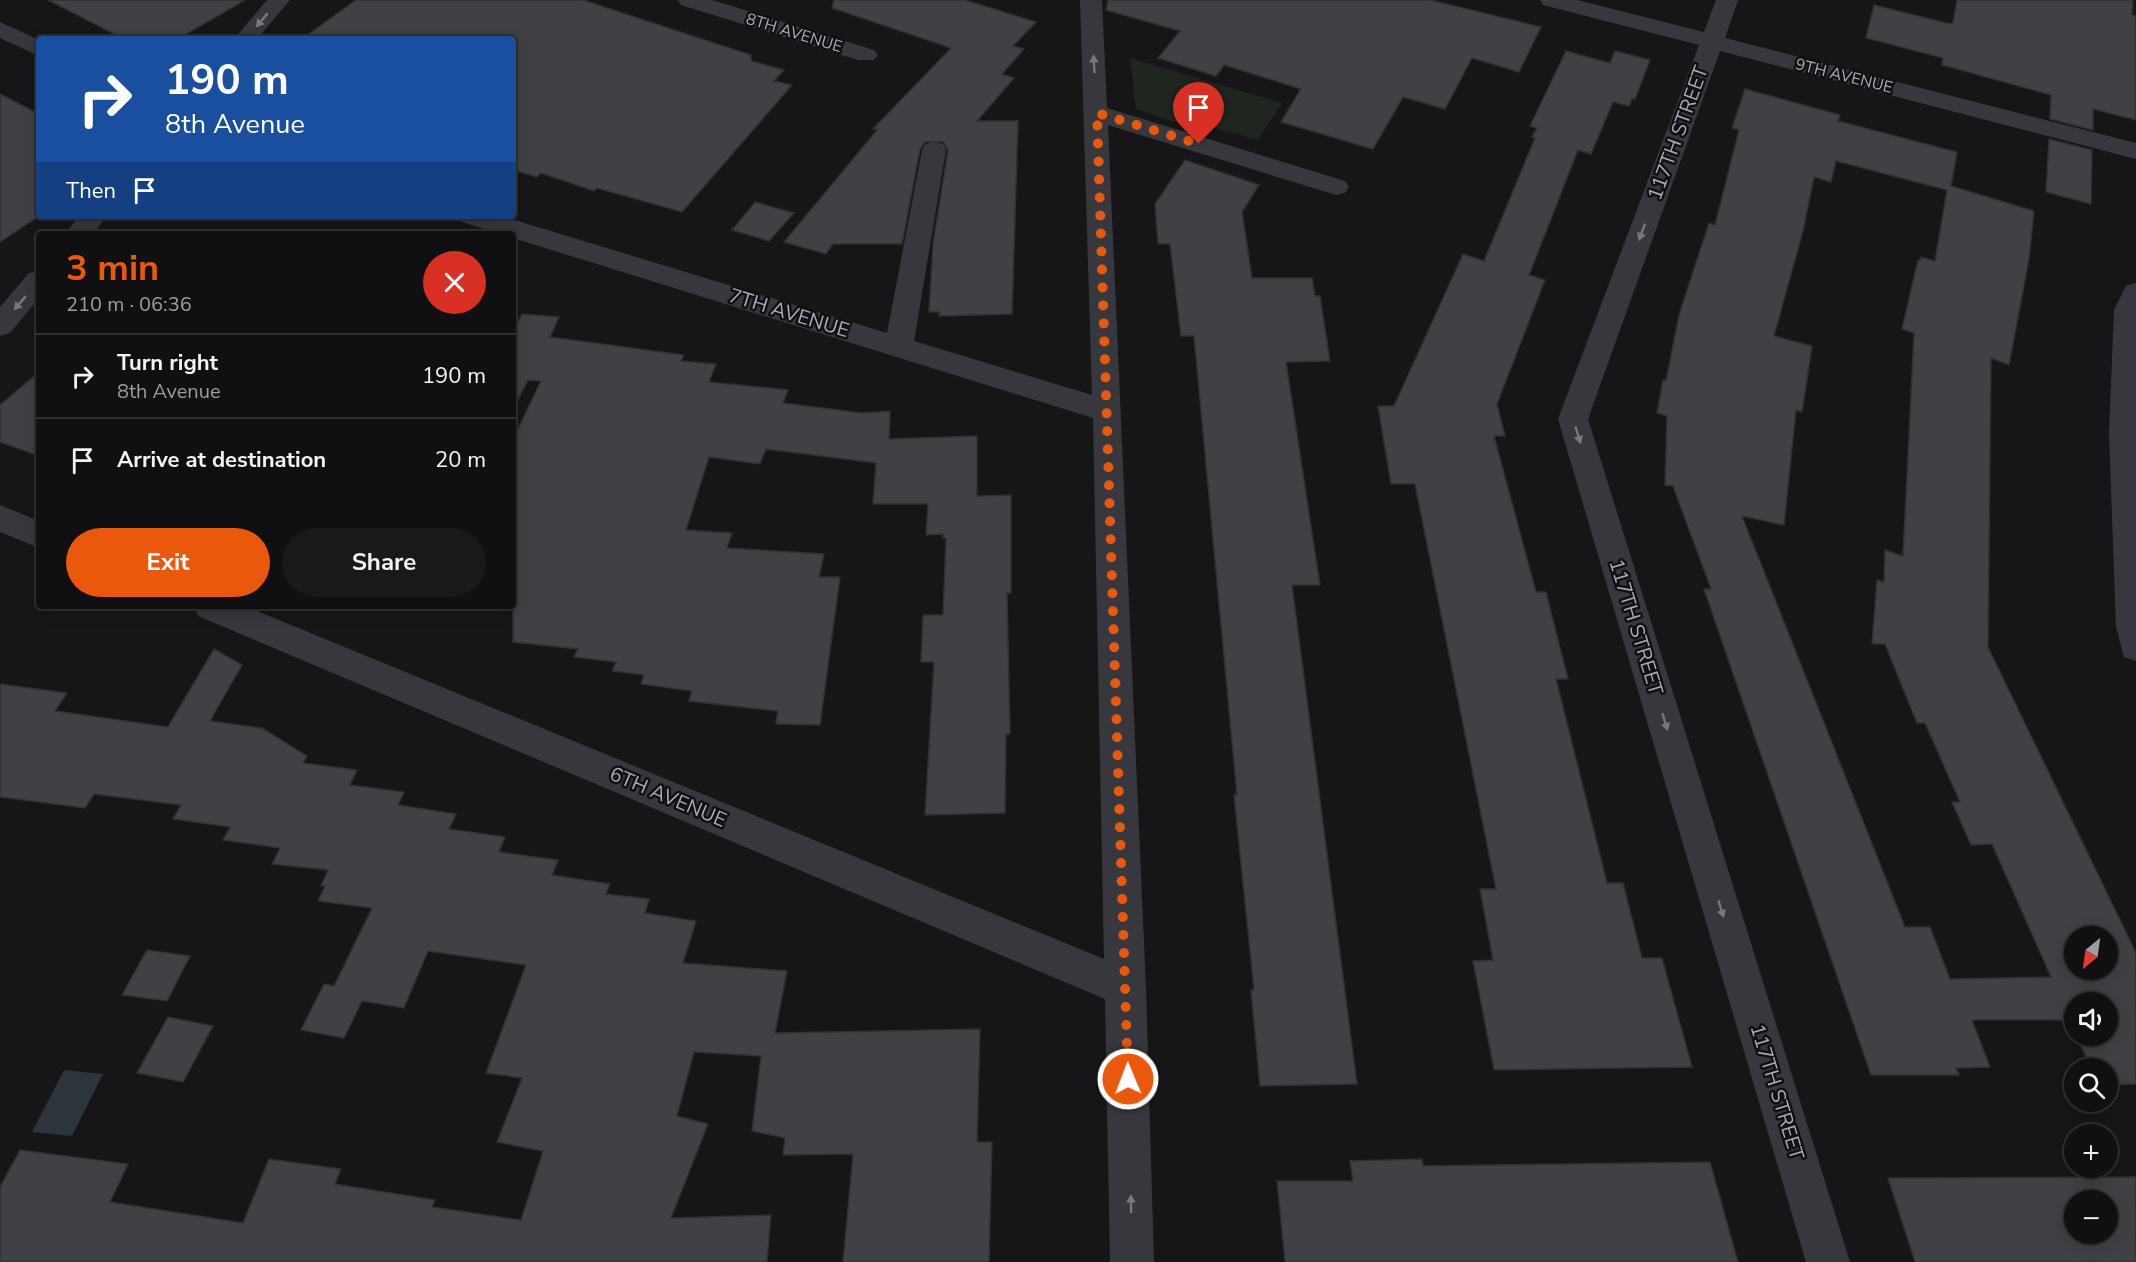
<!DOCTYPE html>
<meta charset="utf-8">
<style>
body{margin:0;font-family:"Nunito Sans",sans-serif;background:#19191b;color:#f1f3f6;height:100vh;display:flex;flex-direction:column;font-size:22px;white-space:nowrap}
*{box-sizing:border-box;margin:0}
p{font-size:20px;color:#9c9d9f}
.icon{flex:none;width:33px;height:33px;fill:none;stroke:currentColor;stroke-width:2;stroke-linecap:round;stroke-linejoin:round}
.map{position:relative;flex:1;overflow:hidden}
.sheet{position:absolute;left:36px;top:231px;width:480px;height:378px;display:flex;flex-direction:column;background:#101012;border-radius:6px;box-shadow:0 3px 15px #0003,0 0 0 2px #303032}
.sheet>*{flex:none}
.banner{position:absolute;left:36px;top:36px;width:480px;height:183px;border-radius:6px;box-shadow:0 3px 15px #0003,0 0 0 2px #303032;background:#1a4fa0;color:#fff;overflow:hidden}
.needle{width:39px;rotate:209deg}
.fabs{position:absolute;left:2064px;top:926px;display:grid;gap:12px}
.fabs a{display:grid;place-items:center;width:54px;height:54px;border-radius:50%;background:#101012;box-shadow:0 3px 15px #0003,0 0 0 2px #303032;font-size:30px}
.pin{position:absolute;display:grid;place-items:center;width:51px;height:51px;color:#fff;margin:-62px -26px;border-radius:50% 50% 50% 0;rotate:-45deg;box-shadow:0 0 6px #0007}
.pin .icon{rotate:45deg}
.me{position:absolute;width:66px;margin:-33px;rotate:359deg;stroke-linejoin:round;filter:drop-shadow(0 0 4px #0008)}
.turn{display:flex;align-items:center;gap:21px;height:126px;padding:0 30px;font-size:27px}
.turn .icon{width:78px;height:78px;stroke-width:2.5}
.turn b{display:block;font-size:42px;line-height:51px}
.then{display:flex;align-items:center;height:57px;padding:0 30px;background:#0003;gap:12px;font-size:22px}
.round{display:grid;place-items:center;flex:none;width:63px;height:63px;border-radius:32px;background:#19191b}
.overview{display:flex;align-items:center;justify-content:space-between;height:102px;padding:0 30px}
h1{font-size:36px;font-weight:700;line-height:45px;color:#ea580c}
.action{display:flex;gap:12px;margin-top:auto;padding:12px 30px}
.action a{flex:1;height:69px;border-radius:36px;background:#ea580c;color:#fff;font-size:24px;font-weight:700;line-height:69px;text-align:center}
.action a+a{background:#19191b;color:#f1f3f6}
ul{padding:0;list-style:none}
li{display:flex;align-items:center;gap:18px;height:84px;padding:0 30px;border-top:2px solid #303032}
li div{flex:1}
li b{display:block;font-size:22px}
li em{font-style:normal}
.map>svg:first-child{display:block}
.green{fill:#1e261f}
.water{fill:#2c353c}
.building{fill:#404145;stroke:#303034;stroke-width:1.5;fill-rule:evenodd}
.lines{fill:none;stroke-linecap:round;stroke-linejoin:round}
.minor{fill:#37383d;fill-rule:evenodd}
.oneway{fill:#757881}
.route{stroke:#ea580c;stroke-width:10;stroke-dasharray:0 18}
.labels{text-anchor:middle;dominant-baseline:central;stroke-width:5;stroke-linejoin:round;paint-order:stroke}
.far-street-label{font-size:16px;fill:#a8adb8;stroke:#111113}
.street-label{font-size:20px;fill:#a8adb8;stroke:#111113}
</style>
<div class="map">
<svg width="2136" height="1262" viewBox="0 0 2136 1262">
<rect width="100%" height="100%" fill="#161618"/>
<polygon class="green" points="1130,58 1282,103 1258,140 1198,123 1174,122 1136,109"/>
<polygon class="water" points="64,1070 103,1074 72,1136 32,1132"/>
<g class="building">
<polygon points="48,0 245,0 178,39 124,39"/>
<polygon points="356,0 583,0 751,55 751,61 784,70 774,81 792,85 682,212 597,188 594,191 541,173 537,177 513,170 513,39 302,39"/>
<polygon points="834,0 965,0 1036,22 1013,46 1024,49 1002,74 1014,78 977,121 1018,121 1012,314 939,316 940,312 929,312 933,244 948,150 943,142 925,142 920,149 902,244 833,244 826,254 784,242 878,129 873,129 951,48 832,8"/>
<polygon points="1108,0 1430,0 1541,27 1519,72 1472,58 1445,109 1403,97 1373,149 1281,122 1301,89 1224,65 1216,76 1158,58 1180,31 1106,10"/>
<polygon points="1957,0 2133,0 2132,15 2136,16 2136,120 2093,109 2093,130 2050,119 2051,95 1942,65 1943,58 1866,38 1874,5 1950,24 1953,23"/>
<polygon points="1566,51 1610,63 1615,51 1650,60 1635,99 1632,99 1629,106 1613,102 1591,154 1578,150 1529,275 1545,280 1497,404 1505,436 1494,436 1536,592 1546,592 1568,679 1556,679 1607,883 1623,883 1642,958 1662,958 1692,1067 1494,1070 1473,961 1493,960 1480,889 1496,889 1415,484 1391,484 1378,406 1394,406 1463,254 1484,261 1535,138 1532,137 1537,128 1530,126"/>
<path d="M1745 89 1840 115 1838 121 1957 152 1951 186 2034 211 2029 259 2009 365 1991 358 1988 647 2136 953V1084L2108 1085V1068H2091L2076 1035H2108V1002H2074V1031L2069 1020H1972L1990 1067 1956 1068 1959 1075H1871L1704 589H1711L1673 486 1665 485 1667 416 1657 413 1663 380 1666 381 1679 315 1689 284 1709 223 1715 225 1739 130 1732 128ZM1836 161 1947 190 1935 261 1921 257V260H1918L1902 329 1914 333 1903 556 1885 550 1884 582 1877 580 1872 644H1885L1917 723H1925L1960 802H1952L1971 845 1992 844 2051 977 1950 979 1930 927H1905L1742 516 1784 525 1796 410 1802 412 1812 346 1774 336 1803 231 1814 177 1831 182ZM2074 936H2108V969H2074Z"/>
<polygon points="0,94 39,114 39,216 0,242"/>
<polygon points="2049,139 2092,150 2091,204 2046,192"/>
<polygon points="1185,160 1259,185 1242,212 1252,278 1312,278 1315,296 1320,296 1330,361 1286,362 1320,585 1292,585 1357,1084 1260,1086 1251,990 1254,990 1234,795 1237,795 1194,336 1181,336 1170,244 1158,244 1155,204"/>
<polygon points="755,202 794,213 769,241 732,230"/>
<polygon points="522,314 559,317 550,337 684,355 681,361 716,364 709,382 788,390 783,403 862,413 890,411 889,439 977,436 977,496 1011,495 1011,593 1007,593 1010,734 1006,735 1005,813 925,815 934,662 921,662 923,615 943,615 946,538 943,538 943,534 926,535 928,504 873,504 876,463 766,449 760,464 709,457 686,530 732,533 727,548 824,554 819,577 840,577 820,725 776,724 778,711 689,701 692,691 641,684 644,675 612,671 616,662 574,657 578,649 513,642 513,439 541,381 528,380 513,409 513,330"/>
<polygon points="39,372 39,456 0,442 0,405"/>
<polygon points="214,649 242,665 210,721 262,728 307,756 303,763 357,770 350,785 404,792 398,805 456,814 449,829 505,837 499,852 558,860 552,875 610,884 606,894 649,899 645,913 696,921 683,963 787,971 775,1033 980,1029 977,1142 992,1142 989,1262 843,1262 853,1154 783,1155 785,1138 752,1131 761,1056 694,1052 677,1116 708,1124 671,1218 771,1215 767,1262 0,1262 0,1187 20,1150 128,1164 110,1202 243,1223 269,1159 341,1169 335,1184 435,1200 432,1207 521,1220 543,1151 497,1142 522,1078 486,1073 526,965 428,951 404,1008 362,1001 344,1038 301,1030 324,984 334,986 372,908 318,901 325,886 321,886 328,870 272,864 280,848 223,840 230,827 173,819 181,805 94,794 85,808 0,797 0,684 67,693 55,711 168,727"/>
<polygon points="147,950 190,956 167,1001 122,995"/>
<polygon points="168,1017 213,1026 183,1082 137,1073"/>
<polygon points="1422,1159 1423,1166 1710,1162 1738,1262 1285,1262 1277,1181 1353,1181 1350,1161"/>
<path d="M2136 1177V1262H1915L1888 1178ZM2074 1200H2108V1233H2074Z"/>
</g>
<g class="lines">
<g class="minor">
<polygon points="267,0 290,0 257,39 234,39"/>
<polygon points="678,0 712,0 874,50 878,55 874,60 858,60 681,5"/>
<polygon points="1080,0 1102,0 1107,108 1345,181 1349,187 1345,193 1336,195 1108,125 1146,988 1154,1262 1110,1262 1105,999 198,616 194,606 245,606 1104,959 1093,418 513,238 513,234 500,234 462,222 458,216 501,216 887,333 922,150 925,144 934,142 943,144 946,150 914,341 1092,395"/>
<polygon points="1540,0 1577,0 1704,32 1716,0 1738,0 1725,38 2136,143 2136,159 1720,51 1588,419 1850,1262 1806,1262 1558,419 1699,45 1543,5"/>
<polygon points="0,22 39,40 39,56 0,38"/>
<polygon points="79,216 107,216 93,234 65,234"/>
<polygon points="39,271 39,298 10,333 0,336 0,307 29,273"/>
<polygon points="2136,283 2136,661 2124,657 2116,627 2109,433 2114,310 2126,286"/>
<polygon points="0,505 39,521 39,548 0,532"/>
</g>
</g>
<defs><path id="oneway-solid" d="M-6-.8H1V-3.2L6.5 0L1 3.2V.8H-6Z" transform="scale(1.5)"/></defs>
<g class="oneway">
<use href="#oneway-solid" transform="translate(262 20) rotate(130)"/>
<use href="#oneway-solid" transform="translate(1094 64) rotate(-93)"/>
<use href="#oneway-solid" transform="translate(1642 232) rotate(110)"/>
<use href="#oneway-solid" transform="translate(20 303) rotate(130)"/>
<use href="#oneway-solid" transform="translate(1578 435) rotate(73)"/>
<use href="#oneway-solid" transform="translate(1665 722) rotate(73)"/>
<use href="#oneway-solid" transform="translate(1721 909) rotate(73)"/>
<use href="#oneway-solid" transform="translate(1131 1204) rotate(-91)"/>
</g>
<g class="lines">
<polyline class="route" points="1128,1079 1097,113 1199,144"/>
</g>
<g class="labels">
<g class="far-street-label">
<text transform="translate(794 33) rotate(17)">8TH AVENUE</text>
<text transform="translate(1844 76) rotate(14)">9TH AVENUE</text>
</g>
<g class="street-label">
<text transform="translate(1678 133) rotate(-70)">117TH STREET</text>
<text transform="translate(789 313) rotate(17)">7TH AVENUE</text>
<text transform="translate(1636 627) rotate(73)">117TH STREET</text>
<text transform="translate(668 797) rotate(23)">6TH AVENUE</text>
<text transform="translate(1777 1092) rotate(73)">117TH STREET</text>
</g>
</g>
</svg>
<div class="fabs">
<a><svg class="needle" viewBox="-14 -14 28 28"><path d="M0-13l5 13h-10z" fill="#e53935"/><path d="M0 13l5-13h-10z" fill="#9c9d9f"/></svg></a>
<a><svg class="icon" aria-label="sound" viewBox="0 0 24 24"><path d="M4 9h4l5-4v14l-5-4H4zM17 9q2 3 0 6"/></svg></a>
<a><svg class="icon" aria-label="search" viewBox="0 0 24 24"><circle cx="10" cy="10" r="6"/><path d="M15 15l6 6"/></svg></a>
<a>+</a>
<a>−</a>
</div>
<div class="pin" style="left:1199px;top:144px;background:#d93025"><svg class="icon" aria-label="arrive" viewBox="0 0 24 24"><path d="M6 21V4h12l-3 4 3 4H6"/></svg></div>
<svg class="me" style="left:1128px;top:1079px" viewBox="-20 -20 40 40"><circle r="17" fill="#ea580c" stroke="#fff" stroke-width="3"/><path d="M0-11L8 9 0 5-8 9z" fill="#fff"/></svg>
<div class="banner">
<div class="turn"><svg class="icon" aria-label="right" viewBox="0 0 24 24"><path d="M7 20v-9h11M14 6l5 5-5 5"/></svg><div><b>190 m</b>8th Avenue</div></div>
<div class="then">Then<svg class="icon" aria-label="arrive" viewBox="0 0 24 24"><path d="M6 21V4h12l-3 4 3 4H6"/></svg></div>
</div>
<section class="sheet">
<div class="overview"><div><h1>3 min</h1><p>210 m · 06:36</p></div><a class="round" style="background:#d93025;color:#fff"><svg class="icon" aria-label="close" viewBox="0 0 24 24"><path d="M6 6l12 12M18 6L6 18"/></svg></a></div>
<ul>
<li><svg class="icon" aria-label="right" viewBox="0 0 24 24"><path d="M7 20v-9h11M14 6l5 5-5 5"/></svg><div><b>Turn right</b><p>8th Avenue</p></div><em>190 m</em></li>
<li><svg class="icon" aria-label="arrive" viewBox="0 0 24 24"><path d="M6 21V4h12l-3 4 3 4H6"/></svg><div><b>Arrive at destination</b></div><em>20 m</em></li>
</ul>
<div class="action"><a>Exit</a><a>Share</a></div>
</section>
</div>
